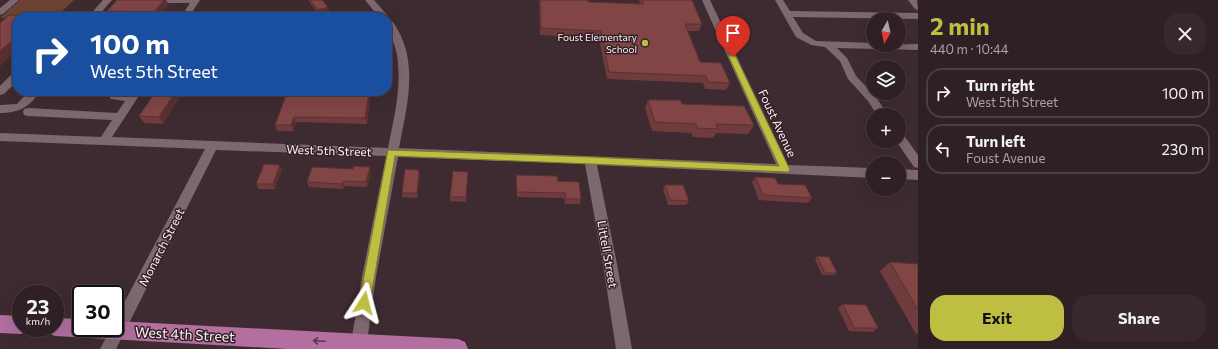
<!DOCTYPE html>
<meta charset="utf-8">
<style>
body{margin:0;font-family:Commissioner,sans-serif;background:#36282d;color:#f1f3f6;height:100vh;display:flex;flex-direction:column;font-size:15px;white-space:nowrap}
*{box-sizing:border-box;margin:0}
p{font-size:13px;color:#a7a3a7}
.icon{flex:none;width:22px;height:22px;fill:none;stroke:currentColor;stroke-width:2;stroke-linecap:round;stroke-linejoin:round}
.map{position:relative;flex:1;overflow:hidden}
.drawer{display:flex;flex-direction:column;background:#2e2025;width:300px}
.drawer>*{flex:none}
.guide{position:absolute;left:12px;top:12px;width:380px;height:84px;border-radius:16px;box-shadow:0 4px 16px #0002,0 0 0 1px #493e42;background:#1a4fa0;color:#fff;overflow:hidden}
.needle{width:26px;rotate:188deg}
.tools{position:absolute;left:866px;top:12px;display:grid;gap:8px}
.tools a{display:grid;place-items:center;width:40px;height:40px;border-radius:50%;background:#2e2025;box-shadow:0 4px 16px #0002,0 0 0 1px #493e42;font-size:20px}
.speed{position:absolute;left:12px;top:285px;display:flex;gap:8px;font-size:20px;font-weight:700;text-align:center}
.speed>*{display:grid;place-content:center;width:52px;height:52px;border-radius:50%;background:#2e2025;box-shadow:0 4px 16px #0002,0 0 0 1px #493e42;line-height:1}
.speed small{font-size:10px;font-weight:400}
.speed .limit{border:2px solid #111;border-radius:6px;background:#fff;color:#111}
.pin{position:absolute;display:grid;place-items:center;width:34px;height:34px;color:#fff;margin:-41px -17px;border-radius:50% 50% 50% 0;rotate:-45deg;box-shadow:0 0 4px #0007}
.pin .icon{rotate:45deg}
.me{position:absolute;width:44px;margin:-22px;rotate:9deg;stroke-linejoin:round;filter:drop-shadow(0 0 3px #0008)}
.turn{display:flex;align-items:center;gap:14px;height:84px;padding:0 12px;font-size:18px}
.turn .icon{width:52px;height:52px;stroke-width:2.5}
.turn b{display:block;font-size:28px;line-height:34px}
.round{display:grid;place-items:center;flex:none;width:42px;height:42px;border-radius:16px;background:#36282d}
.overview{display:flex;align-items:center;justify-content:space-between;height:68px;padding:0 12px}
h1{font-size:24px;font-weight:700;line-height:30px;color:#bebf42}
.button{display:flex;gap:8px;margin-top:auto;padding:8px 12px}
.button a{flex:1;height:46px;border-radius:16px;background:#bebf42;color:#111;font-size:16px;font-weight:700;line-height:46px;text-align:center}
.button a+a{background:#36282d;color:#f1f3f6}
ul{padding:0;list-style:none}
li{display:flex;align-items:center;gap:12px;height:50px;margin:0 8px 6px;padding:0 4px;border:2px solid #493e42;border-radius:16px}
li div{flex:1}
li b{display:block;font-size:15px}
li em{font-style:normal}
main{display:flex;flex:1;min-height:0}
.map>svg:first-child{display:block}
.green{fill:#6d4333}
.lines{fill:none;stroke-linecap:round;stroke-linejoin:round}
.minor{fill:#7e686f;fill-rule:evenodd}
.major{fill:#b26fa0;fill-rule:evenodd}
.wall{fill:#6f3b3c}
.shaded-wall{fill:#5a3031}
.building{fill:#814546;stroke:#5a3031}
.oneway{stroke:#5a384b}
.route{fill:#bebf42;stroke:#7c7c2b}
.poi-dot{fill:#bebf42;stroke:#342127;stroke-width:1.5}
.labels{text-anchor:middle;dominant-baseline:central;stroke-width:3;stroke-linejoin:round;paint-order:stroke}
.far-poi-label{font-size:10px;fill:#fdf0f4;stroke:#342127;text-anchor:end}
.street-label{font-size:12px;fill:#fdf0f4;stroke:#342127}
.near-street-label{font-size:14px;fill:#fdf0f4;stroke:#342127}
</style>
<main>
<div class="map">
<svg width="918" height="349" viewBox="0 0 918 349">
<rect width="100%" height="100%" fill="#3e2b31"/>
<polygon class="green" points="20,0 74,0 56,17 0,18"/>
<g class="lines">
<g class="minor">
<polygon points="10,0 19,0 3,14 0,15 0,8"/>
<polygon points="103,0 112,0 97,17 88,17"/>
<polygon points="125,0 200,0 189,17 181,17 190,3 129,3"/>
<path d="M365 0H374L387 15V18C393 20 396 27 399 32 418 68 406 111 399 148L776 164 702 0H710L788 165 873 168V178L597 165 617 264 632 349H616L603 264 585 164 398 157 376 277 366 349H350L362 277 386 156 216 150 116 349H100L111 328H115V320L205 149 0 141V133L101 137 112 120 28 116 24 115 23 112 24 109 28 108 117 113 125 101 111 99 108 95 111 91H121L119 94H129L132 91H142L112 137 388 148C394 117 402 87 397 55 395 42 387 31 387 17H379Z"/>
<polygon points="775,0 783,0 790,11 918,13 918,19 793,17 803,33 816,41 873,43 873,45 918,44 918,50 837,48 847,58 856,76 876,97 888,115 877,115 868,101 848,79 840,61 825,47 811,45 796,37"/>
<polygon points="908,0 917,0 918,10 915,9"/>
<polygon points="17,72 17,81 4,94 0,95 0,86 13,73"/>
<path d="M29 91H40C30 107 19 113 0 113V105L17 104Z"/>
<polygon points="899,133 903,134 918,155 918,168 914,167 896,141 899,141"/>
<polygon points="899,169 918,170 918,180 899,179"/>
</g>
<g class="major">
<polygon points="0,315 21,316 21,328 29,328 28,331 21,334 0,333"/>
<polygon points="55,318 81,319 81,328 115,328 115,321 458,339 465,342 468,349 288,349 55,336 48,333 46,328 55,328"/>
</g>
</g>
<g class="wall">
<polygon points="308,0 322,0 328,7 329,12 319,15"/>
<polygon points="539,0 588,0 588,2 640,4 639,0 692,0 702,24 699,31 688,31 700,62 730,83 726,90 705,89 703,83 607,79 599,38 540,35"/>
<polygon points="169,4 159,17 111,17 107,11"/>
<polygon points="17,17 17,51 15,51 0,66"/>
<polygon points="156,91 163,124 144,123 139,116"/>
<polygon points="286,95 370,99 367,124 296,122 293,131 277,131 275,125"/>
<polygon points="648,100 682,104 754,125 748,134 716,133 713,138 693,137 691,133 652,131 645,108"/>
<polygon points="282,169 275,189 259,189 256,184"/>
<polygon points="419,170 420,175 417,198 402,197 402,193"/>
<polygon points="371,172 367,187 344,186 343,189 309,187 307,182"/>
<polygon points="468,172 466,202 450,201 450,197"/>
<polygon points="516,175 558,181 581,199 580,204 565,204 564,198 517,197 516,179"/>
<polygon points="755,177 778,184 812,198 808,203 759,200 752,182"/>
<polygon points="665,185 689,201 686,205 668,205 663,189"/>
<polygon points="817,256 837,273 835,275 822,275 815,259"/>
<polygon points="890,262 918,264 918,334 916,334 880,271"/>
<polygon points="843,304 878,328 872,332 849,331 838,308"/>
</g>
<g class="shaded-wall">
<polygon points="164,0 166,0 169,4 159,17 156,17 154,12"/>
<polygon points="328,7 329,12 319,15 318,10"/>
<polygon points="17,40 17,48 14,43"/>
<polygon points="9,43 15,51 0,66 0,51"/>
<polygon points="176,91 184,91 163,124 159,117"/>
<polygon points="369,93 370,99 367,124 365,118"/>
<polygon points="294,117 296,122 293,131 291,125"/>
<polygon points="280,165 282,169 275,189 273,184"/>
<polygon points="370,167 371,172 367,187 366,182"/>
<polygon points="419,170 420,175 417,198 417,193"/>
<polygon points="343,181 344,186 343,189 342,184"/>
</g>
<g class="building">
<polygon points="117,0 164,0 154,12 107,11"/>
<polygon points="310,0 322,0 328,7 318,10"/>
<polygon points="540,0 588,0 588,2 644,4 642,0 692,0 702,24 685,24 700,62 721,63 730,83 708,82 706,76 609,72 601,31 541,28"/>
<polygon points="9,15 43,16 42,17 17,17 17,40 14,43 9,43 0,51 0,23"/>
<polygon points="187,16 219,17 186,17"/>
<polygon points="156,91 176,91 159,117 139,116"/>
<polygon points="312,93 369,93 365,118 294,117 291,125 275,125 286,95 311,96"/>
<polygon points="648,100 680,100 682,104 744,106 754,125 716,124 718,129 697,128 696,124 655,122"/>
<polygon points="264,164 280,165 273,184 256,184"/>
<polygon points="353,166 370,167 366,182 343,181 342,184 307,182 312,167 353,169"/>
<polygon points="405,169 419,170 417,193 402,193"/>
<polygon points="453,171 468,172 466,197 450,197"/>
<polygon points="516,175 557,176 558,181 579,182 581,199 566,199 565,193 517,192"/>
<polygon points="755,177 775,178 778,184 805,185 812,198 763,195"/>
<polygon points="665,185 683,185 689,201 670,200"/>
<polygon points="817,256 829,257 837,273 825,273"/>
<polygon points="890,262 918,264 918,310"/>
<polygon points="843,304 866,305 878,328 854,328"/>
</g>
<defs><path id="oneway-shaft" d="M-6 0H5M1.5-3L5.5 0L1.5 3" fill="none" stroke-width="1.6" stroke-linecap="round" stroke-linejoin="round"/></defs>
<use class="oneway" href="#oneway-shaft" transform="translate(319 341) rotate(-177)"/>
<polygon class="route" points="730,55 733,55 736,57 790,170 788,172 395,156 370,303 368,307 364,308 361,307 359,303 388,150 590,157 779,166 729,57"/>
<circle class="poi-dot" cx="645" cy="43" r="4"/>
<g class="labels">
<g class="far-poi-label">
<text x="637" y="37">Foust Elementary<tspan x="637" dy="12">School</tspan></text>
</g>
<g class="street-label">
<text transform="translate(778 123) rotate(65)">Foust Avenue</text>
<text transform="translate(329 150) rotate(2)">West 5th Street</text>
<text transform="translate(161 247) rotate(-63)">Monarch Street</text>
<text transform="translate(608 254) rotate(80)">Littell Street</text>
</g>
<g class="near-street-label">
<text transform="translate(185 334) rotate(3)">West 4th Street</text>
</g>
</g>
</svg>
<div class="tools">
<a><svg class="needle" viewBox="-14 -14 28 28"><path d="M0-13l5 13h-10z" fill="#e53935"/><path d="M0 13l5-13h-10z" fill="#a7a3a7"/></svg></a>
<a><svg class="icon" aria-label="layers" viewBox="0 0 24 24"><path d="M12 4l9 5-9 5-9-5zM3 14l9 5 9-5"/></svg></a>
<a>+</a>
<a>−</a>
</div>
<div class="speed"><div>23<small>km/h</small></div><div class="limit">30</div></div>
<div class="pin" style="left:733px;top:57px;background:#d93025"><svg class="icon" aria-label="arrive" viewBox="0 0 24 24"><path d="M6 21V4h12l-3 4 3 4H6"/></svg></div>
<svg class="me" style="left:364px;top:303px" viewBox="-20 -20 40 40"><path d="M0-17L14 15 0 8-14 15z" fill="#bebf42" stroke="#fff" stroke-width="4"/></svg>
<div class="guide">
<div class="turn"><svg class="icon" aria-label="right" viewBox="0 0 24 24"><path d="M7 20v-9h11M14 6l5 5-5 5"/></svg><div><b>100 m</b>West 5th Street</div></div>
</div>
</div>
<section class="drawer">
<div class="overview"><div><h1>2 min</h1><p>440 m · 10:44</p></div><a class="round"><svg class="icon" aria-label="close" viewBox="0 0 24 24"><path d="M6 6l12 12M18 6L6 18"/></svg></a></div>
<ul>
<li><svg class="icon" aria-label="right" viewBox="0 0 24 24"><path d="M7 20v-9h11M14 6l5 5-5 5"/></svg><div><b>Turn right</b><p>West 5th Street</p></div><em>100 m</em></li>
<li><svg class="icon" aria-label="left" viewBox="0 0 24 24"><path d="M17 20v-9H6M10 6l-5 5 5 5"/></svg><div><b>Turn left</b><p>Foust Avenue</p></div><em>230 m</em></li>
</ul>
<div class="button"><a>Exit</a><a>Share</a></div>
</section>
</main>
